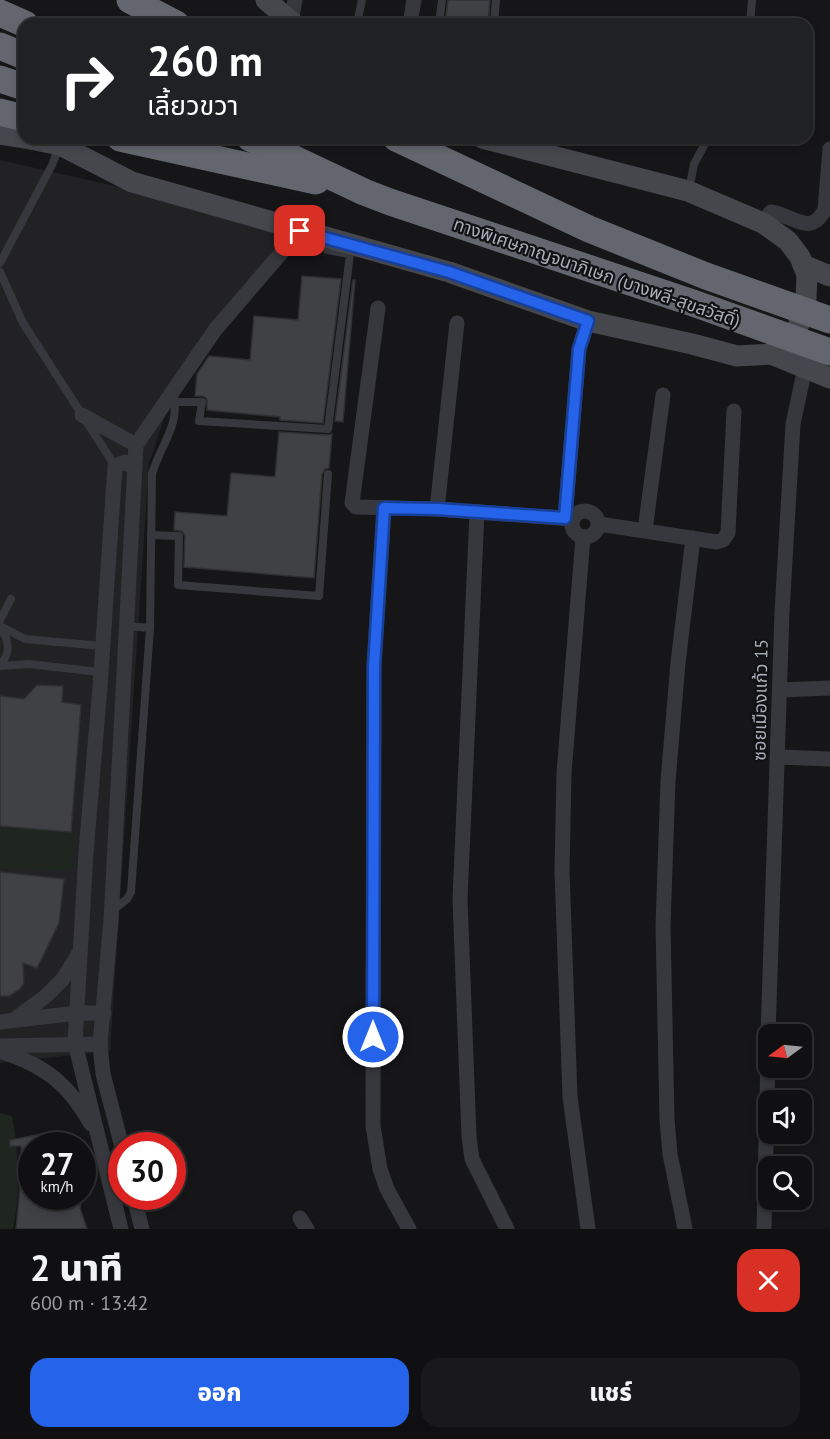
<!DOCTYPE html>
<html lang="th">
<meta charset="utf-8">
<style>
body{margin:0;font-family:"PT Sans","Noto Sans Thai",sans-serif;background:#19191b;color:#f1f3f6;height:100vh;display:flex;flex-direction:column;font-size:22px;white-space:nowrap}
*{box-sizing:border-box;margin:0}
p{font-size:20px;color:#9c9d9f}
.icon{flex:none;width:33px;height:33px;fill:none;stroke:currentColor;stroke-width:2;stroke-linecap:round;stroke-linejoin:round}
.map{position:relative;height:1229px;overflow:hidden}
.drawer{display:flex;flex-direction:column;background:#101012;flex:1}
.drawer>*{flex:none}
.banner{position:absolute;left:18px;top:18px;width:795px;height:126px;border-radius:18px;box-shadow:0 3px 9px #0003,0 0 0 2px #303032;background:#202124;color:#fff;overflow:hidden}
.needle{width:39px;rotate:255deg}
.controls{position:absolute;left:758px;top:1024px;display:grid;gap:12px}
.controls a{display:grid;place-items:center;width:54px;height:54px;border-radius:12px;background:#101012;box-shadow:0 3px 9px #0003,0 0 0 2px #303032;font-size:30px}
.speed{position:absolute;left:18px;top:1132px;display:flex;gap:12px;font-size:30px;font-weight:700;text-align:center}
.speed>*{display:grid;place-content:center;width:78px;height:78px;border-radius:50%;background:#101012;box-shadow:0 3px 9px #0003,0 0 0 2px #303032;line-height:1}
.speed small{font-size:15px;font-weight:400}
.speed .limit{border:9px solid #d22;background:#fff;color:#111}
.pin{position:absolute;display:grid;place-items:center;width:51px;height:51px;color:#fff;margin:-26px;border-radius:12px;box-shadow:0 3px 9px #0006}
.me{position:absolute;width:66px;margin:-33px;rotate:0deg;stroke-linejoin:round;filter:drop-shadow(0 0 4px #0008)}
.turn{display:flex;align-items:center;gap:21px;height:126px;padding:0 30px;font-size:27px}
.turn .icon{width:78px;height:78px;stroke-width:2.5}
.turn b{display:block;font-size:42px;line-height:51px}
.round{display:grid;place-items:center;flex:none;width:63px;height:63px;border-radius:18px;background:#19191b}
.headline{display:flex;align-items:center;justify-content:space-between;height:102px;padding:0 30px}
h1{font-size:36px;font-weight:800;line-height:45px}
.primary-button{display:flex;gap:12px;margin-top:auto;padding:12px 30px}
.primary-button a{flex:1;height:69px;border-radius:18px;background:#2563eb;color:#fff;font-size:24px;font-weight:800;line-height:69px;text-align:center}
.primary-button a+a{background:#19191b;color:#f1f3f6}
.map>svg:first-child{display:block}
.built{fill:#222225}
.green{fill:#1e261f}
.building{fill:#404145;stroke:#303034;stroke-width:1.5}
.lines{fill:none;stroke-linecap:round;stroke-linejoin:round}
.lane{stroke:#37383d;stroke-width:8}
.street{stroke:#37383d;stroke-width:15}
.secondary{stroke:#45474d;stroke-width:21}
.highway{stroke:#63666e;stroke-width:27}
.route-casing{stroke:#184099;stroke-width:15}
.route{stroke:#2563eb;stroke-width:10}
.labels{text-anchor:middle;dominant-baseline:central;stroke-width:4.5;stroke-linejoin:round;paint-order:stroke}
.street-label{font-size:18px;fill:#a8adb8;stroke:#111113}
</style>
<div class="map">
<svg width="830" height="1229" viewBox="0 0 830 1229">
<rect width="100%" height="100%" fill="#161618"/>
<polygon class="built" points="0,160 305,229 176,383 149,463 110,1051 0,1063"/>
<g class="green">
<polygon points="0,826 74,832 72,870 0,869"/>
<path d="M0 1113 12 1116C19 1154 21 1191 13 1229H0Z"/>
</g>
<g class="building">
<polygon points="448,0 490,0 488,24 445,24"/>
<polygon points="302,276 341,279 323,423 280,420 280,417 207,410 207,399 203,396 195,396 197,374 209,356 250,360 254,316 298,320"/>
<polygon points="353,280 355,280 343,422 335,421"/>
<polygon points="279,432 328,435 332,434 329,468 325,469 322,474 314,578 184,567 185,536 182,531 174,530 175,512 227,516 231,473 275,477"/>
<polygon points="37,685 63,686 62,702 81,705 71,832 0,826 0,696 24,699"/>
<polygon points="0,872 64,879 59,923 37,968 23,963 24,983 19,990 9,996 0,996"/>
<polygon points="48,1133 49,1146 32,1146 32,1197 64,1197 81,1203 80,1208 87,1229 16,1229 22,1168 21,1146 10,1146 10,1140"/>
</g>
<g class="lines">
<g class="lane">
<polyline points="357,24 362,0"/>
<polyline points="439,24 442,0"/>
<polyline points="494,24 496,0"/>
<polyline points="528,24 545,24"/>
<polyline points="750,24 752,0"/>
<polyline points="689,190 694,164 708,138"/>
<polyline points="0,263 52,165 59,147"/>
<polyline points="0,272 23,323 115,466"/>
<polyline points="175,402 202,402 199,421 328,429 350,254 327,250"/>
<polyline points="151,535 179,536 178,585 319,596 328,474"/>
<polyline points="0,620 11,599"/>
<polyline points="0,626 25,639 102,646"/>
<polyline points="126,626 150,628"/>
<path d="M0 665C10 654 10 641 1 629"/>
<polyline points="0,666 28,664 100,672"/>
<path d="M113 910 127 899 131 892 150 628 152 474C161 443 181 426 173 392"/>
</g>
<g class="street">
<polyline points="291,22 295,0"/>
<polyline points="410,24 414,0"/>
<path d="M763 223 771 212C793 215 811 238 825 209L830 149"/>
<polyline points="378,308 352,503 356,507 437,509 573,519"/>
<polyline points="82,415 136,445"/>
<polyline points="384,508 374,666 373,1126 380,1169 387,1189 409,1229"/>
<polyline points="437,509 457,323"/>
<circle cx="585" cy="524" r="13"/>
<polyline points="477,512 460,899 469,1137 472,1159 507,1229"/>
<polyline points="565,517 579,349 588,321"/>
<polyline points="599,524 717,542 723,540 728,533 734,411"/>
<polyline points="645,530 663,395"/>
<polyline points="583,537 564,773 562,871 570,1097 588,1229"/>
<polyline points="780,690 830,688"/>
<polyline points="779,757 830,759"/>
<polyline points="15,1019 46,996 63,979 79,953"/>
<polyline points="0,1022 77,1013 104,1013"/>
<polyline points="768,1035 782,612 793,424 805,368"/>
<polyline points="0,1046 100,1044"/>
<path d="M0 1051C44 1065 68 1083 91 1124"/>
<polyline points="122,1147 103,1074 100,1044 111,920 136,445 215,330 300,231"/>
<polyline points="134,1197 142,1229"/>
<polyline points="300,1218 307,1229"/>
<polyline points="121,1229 75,1043 86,852 100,687 115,466 125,462 134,468"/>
<polyline points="685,1229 670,1154 667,1120 663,926 668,781 678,663 693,538"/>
<polyline points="764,1229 768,1056"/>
</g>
<g class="secondary">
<polyline points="266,0 294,24"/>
<polyline points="0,134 24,138"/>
<polyline points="25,138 60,145 132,182 449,272 588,321 692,344 737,356 771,354 797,330 806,299 807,275 800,257 788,241 763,223 688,191 482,138"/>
<polyline points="803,265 830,276"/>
<polyline points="771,354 830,378"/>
</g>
<g class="highway">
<polyline points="130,0 176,24"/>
<polyline points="0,13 25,24"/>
<polyline points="0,46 24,56"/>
<polyline points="0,79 24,87"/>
<polyline points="0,112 24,118"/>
<polyline points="120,138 316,181"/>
<polyline points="250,138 364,192 390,202 693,303 830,352"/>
<polyline points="396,138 589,229 706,276 830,320"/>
</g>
</g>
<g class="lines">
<defs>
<polyline id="route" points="300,231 449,272 588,321 579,349 565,518 437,509 384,508 374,666 373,1037"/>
</defs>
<use href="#route" class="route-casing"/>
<use href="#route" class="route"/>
</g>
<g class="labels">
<g class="street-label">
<text transform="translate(597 272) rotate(19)">ทางพิเศษกาญจนาภิเษก (บางพลี-สุขสวัสดิ์)</text>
<text transform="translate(760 700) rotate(-89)">ซอยเมืองแก้ว 15</text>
</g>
</g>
</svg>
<div class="controls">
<a><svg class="needle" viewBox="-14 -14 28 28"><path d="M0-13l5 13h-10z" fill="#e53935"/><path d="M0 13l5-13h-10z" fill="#9c9d9f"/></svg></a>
<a><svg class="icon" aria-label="sound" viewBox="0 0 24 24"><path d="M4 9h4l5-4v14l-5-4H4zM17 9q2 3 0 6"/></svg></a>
<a><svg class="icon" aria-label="search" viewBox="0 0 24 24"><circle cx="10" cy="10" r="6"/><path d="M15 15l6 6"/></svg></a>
</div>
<div class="speed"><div>27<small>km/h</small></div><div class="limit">30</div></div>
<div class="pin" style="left:300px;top:231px;background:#d93025"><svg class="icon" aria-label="arrive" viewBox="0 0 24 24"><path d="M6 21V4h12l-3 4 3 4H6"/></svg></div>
<svg class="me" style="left:373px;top:1037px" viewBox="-20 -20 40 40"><circle r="17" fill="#2563eb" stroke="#fff" stroke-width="3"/><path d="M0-11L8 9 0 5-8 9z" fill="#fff"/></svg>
<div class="banner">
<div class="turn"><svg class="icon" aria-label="right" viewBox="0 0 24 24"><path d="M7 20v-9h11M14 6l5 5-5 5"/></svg><div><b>260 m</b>เลี้ยวขวา</div></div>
</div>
</div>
<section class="drawer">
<div class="headline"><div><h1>2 นาที</h1><p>600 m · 13:42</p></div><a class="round" style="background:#d93025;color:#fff"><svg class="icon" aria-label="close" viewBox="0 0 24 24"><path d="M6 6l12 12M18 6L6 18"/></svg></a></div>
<div class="primary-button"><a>ออก</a><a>แชร์</a></div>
</section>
